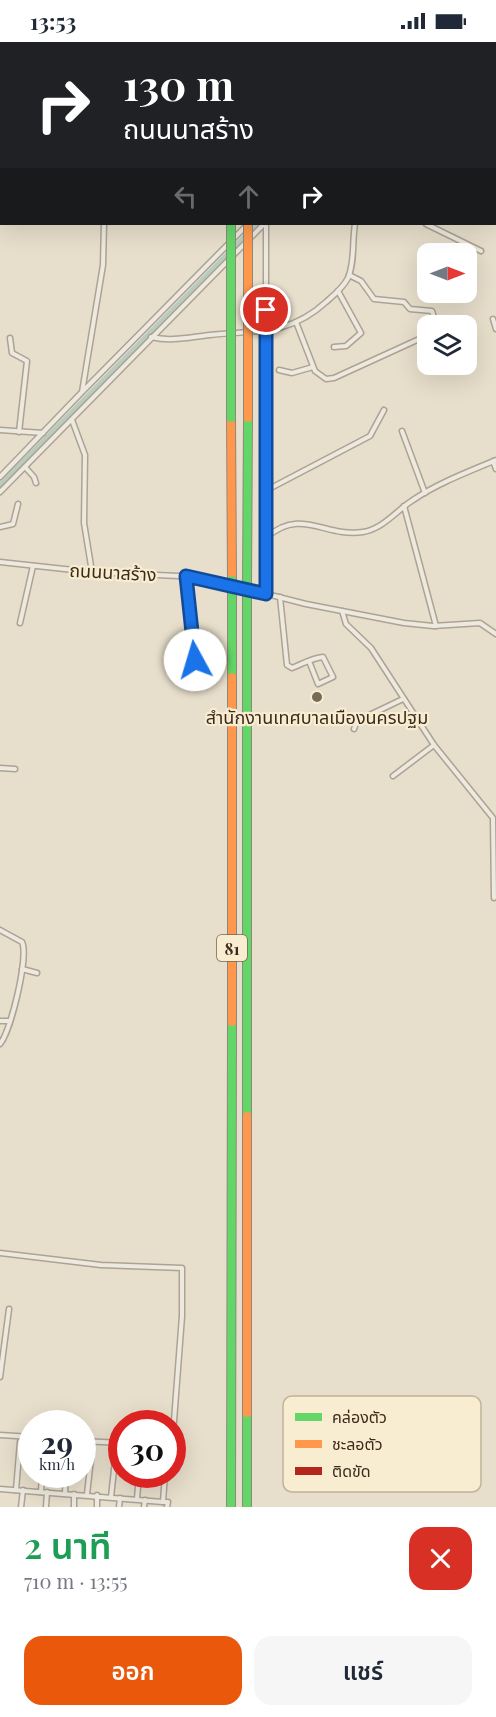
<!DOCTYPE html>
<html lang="th">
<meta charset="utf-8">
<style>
body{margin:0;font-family:"Playfair Display","Noto Sans Thai",serif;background:#f6f6f7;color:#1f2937;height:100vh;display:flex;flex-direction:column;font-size:22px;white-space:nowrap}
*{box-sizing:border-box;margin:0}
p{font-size:20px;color:#747a83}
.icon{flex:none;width:33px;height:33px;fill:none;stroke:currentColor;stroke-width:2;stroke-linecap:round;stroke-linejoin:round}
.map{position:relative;height:1465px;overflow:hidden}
.panel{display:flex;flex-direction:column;background:#fff;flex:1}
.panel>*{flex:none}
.banner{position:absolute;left:0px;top:0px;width:496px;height:183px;box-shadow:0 6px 24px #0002;background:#202124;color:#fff;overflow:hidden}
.needle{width:39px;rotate:90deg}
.controls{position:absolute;left:417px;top:201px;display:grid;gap:12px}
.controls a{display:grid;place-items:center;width:60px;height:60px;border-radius:12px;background:#fff;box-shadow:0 6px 24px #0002;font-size:30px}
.speed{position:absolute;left:18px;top:1368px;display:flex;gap:12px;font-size:30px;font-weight:700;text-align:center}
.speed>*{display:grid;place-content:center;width:78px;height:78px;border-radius:50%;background:#fff;box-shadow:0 6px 24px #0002;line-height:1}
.speed small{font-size:15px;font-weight:400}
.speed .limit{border:9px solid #d22;background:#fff;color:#111}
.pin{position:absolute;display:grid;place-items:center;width:51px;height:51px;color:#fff;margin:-26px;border:3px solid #fff;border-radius:50%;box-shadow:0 2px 6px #0007}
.me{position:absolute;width:66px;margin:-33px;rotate:354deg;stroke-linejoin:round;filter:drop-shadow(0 0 4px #0008)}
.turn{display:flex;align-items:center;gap:21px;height:126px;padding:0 24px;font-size:27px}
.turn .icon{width:78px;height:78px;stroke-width:2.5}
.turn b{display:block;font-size:42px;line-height:51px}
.lanes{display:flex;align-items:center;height:57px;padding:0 24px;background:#0003;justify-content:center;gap:30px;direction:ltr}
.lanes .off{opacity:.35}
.round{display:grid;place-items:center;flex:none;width:63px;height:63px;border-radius:18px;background:#f6f6f7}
.overview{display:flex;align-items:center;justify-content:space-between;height:102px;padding:0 24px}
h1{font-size:36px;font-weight:600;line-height:45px;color:#1e9e55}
.button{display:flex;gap:12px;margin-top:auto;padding:12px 24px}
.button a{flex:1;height:69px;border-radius:18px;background:#ea580c;color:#fff;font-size:24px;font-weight:600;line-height:69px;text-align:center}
.button a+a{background:#f6f6f7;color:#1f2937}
.status{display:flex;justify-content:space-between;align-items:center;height:42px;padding:0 30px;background:#fff;direction:ltr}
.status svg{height:16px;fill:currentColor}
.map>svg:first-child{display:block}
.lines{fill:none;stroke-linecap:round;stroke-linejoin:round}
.canal{stroke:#b7ccbf;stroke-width:4.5}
.street-casing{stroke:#aca395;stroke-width:7}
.fast-casing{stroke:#91887c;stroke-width:10}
.slow-casing{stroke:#91887c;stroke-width:10}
.jam-casing{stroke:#91887c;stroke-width:10}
.street{stroke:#eee9de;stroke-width:4}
.fast{stroke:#63d668;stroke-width:8}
.slow{stroke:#ff974d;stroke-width:8}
.jam{stroke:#b3261e;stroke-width:8}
.fast-bridge-casing{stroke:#91887c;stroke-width:10;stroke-linecap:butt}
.slow-bridge-casing{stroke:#91887c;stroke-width:10;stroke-linecap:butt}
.fast-bridge{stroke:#63d668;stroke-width:8}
.slow-bridge{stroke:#ff974d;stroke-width:8}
.route-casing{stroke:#114b97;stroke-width:15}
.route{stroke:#1a73e8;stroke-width:10}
.poi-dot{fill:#786a59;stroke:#f9edd1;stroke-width:2}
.labels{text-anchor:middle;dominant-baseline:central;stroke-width:4.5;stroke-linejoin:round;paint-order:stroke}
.shield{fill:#f9edd1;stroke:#756552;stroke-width:1.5}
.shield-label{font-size:16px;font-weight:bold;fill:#3c2b1c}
.street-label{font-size:18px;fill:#3c2b1c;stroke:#f9edd1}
.poi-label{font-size:18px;fill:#3c2b1c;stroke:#f9edd1}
.key{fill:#f9edd1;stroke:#c0b39b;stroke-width:1.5}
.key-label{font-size:16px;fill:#3c2b1c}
</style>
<div class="status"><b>13:53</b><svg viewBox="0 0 49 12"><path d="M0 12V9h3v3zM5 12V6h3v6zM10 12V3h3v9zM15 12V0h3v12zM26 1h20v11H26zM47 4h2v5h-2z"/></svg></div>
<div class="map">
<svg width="496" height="1465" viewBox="0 0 496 1465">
<rect width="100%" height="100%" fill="#e7decb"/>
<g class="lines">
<g class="canal">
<polyline points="435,2 436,0"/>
<polyline points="0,443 257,182"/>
</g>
<defs>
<g id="street">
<polyline points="362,2 364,0"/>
<polyline points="427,2 429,0"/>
<polyline points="443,2 444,0"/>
<polyline points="0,6 2,7"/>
<polyline points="495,19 496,18"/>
<polyline points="495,60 496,62"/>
<polyline points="266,182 266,552"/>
<polyline points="426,182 481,209"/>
<polyline points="349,233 361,239 374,257 404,260 410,267 432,269 437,284"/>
<polyline points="493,277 496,287"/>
<polyline points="296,280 315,329 326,337 334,336 428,293"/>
<path d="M151 295C172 300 190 295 210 293 256 288 289 294 326 260 334 253 343 246 348 236 355 220 352 199 355 182"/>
<polyline points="10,296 12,311 27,319 19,390"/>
<polyline points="334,305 346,304 361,291 338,249"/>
<polyline points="279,328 292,331 313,325"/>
<polyline points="83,349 246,184"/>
<polyline points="72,378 85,413 84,481 92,530"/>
<polyline points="0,388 43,391"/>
<polyline points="402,389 425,451"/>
<polyline points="493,419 496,427"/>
<polyline points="25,425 34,435 36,441"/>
<polyline points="0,435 82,350 103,223 104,182"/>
<polyline points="267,448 370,394 384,368"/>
<polyline points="0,450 264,182"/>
<polyline points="404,464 436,584"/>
<polyline points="0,485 13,482 18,462"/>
<path d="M267 495C302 465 325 496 363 490 383 487 397 468 413 458 438 441 468 430 496 418"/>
<polyline points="0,520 92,530 200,535 306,562 404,581 433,584 480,581 496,592"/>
<polyline points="186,534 195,618"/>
<path d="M280 555 287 623 292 626C302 622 312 616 323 615L333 635 318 642 309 619"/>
<polyline points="342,569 346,582 371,606 434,703 493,776 494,856"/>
<polyline points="20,581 33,524"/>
<polyline points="354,687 357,679 403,657"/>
<polyline points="0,726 15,727"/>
<polyline points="393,734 434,703"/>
<path d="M0 888 22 900C29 914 11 989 0 1002"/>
<polyline points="22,927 37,931"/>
<polyline points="0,979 10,979"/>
<polyline points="0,1211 101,1223 182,1226 182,1274 172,1405"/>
<polyline points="0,1335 9,1267"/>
<polyline points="0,1393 32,1395"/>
<polyline points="82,1399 122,1401"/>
<polyline points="0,1447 163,1460 165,1432"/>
<polyline points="16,1448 20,1400"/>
<polyline points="41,1450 42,1432"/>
<polyline points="65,1451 66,1432"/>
<polyline points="87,1452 92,1408"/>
<polyline points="111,1455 116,1410"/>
<polyline points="137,1457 139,1432"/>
<polyline points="163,1460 168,1460 167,1465"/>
<polyline points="21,1465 23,1448"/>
<polyline points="46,1465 47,1450"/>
<polyline points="74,1465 74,1452"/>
<polyline points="97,1465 97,1453"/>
<polyline points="119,1465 120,1456"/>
<polyline points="144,1465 145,1458"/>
</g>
<g id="fast">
<polyline points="247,541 248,376"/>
<polyline points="247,554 247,1074"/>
<polyline points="232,635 232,550"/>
<polyline points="247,1371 247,1465"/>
<polyline points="231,1465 232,980"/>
</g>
<g id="slow">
<polyline points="248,0 248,2"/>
<polyline points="231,376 232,538"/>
<polyline points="232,980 232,635"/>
<polyline points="247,1074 247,1371"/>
</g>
<polyline id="jam" points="231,0 231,2"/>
</defs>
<use href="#street" class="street-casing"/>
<use href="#fast" class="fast-casing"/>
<use href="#slow" class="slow-casing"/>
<use href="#jam" class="jam-casing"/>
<use href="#street" class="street"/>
<use href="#fast" class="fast"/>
<use href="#slow" class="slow"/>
<use href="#jam" class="jam"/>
<defs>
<g id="fast-bridge">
<polyline points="231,182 231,376"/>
<polyline points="232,538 232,550"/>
<polyline points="247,541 247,554"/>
</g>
<polyline id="slow-bridge" points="248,182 248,376"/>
</defs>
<use href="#fast-bridge" class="fast-bridge-casing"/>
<use href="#slow-bridge" class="slow-bridge-casing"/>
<use href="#fast-bridge" class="fast-bridge"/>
<use href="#slow-bridge" class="slow-bridge"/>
</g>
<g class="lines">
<defs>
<polyline id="route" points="195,618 186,534 266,552 266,268"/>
</defs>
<use href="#route" class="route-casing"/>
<use href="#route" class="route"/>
</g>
<circle class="poi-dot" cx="317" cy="655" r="6"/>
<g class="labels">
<rect class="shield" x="217" y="893" width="30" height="26" rx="4.5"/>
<g class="shield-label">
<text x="232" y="906">81</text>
</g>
<g class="street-label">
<text transform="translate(113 530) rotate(3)">ถนนนาสร้าง</text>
</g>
<g class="poi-label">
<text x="317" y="675">สำนักงานเทศบาลเมืองนครปฐม</text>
</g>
</g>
<rect x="283" y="1354" width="198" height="96" rx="9" class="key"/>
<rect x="295" y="1371" width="27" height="8" fill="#63d668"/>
<rect x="295" y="1398" width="27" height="8" fill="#ff974d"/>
<rect x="295" y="1425" width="27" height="8" fill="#b3261e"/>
<g class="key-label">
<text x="332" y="1381">คล่องตัว</text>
<text x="332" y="1408">ชะลอตัว</text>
<text x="332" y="1435">ติดขัด</text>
</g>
</svg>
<div class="controls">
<a><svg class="needle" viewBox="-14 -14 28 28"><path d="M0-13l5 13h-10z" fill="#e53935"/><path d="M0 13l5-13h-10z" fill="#747a83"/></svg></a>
<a><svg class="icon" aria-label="layers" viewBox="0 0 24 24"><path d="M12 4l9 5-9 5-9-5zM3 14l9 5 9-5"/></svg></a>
</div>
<div class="speed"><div>29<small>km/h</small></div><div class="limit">30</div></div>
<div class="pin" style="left:266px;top:268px;background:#d93025"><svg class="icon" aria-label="arrive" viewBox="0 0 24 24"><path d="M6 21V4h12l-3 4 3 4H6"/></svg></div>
<svg class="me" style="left:195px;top:618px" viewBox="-20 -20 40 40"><circle r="19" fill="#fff"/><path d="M0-13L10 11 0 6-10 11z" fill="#1a73e8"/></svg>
<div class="banner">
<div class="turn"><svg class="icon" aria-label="right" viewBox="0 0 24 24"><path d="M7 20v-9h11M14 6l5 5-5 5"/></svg><div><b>130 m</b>ถนนนาสร้าง</div></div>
<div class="lanes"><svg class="icon off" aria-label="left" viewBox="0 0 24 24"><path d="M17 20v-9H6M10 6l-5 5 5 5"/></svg><svg class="icon off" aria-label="ahead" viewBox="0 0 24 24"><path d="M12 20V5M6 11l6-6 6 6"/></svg><svg class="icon" aria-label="right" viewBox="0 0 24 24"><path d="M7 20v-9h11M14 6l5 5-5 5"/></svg></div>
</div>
</div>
<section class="panel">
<div class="overview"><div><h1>2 นาที</h1><p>710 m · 13:55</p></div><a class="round" style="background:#d93025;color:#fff"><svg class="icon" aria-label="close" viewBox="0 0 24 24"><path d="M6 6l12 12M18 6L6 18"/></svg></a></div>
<div class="button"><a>ออก</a><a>แชร์</a></div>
</section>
